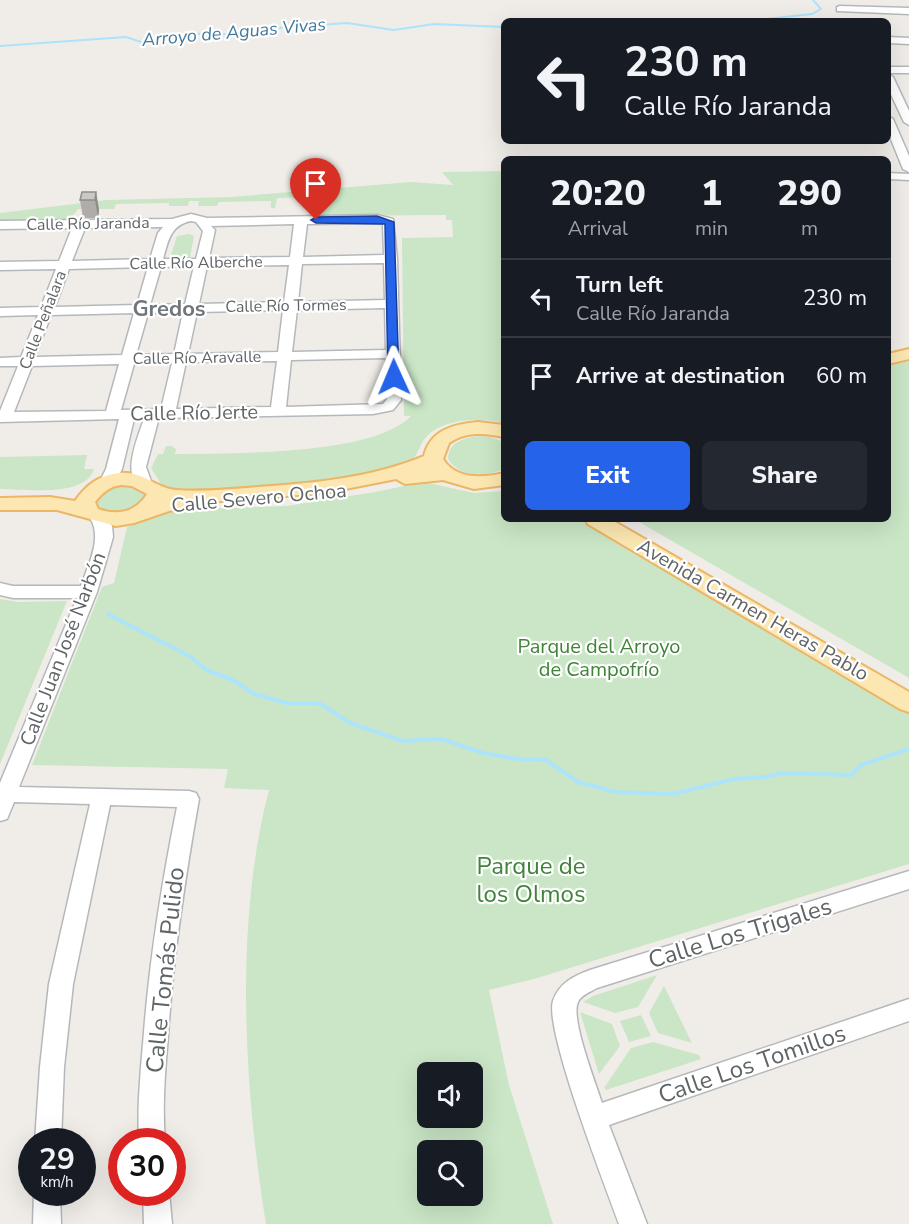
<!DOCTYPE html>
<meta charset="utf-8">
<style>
body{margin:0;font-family:"Nunito Sans",sans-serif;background:#242831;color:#f1f3f6;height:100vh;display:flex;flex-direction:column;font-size:22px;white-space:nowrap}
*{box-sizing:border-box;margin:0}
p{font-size:20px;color:#9ea1a6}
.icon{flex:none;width:33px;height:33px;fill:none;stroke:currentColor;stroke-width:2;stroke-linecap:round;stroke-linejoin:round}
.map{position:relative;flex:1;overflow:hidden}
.details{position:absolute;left:501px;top:156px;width:390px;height:366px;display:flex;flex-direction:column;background:#171b24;border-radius:9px;box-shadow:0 6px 24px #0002}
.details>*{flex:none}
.top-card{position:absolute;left:501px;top:18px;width:390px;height:126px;border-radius:9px;box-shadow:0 6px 24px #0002;background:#171b24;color:#f1f3f6;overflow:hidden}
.buttons{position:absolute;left:417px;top:1062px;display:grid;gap:12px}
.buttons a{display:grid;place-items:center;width:66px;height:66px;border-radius:9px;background:#171b24;box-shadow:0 6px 24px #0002;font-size:30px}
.speed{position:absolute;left:18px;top:1128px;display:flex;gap:12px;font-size:30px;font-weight:700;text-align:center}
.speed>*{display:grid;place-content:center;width:78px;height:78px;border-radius:50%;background:#171b24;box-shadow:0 6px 24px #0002;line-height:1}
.speed small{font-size:15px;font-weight:400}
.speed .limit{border:9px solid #d22;background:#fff;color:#111}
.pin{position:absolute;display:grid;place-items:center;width:51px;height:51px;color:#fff;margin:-62px -26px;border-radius:50% 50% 50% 0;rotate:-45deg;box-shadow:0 0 6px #0007}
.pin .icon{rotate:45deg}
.me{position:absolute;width:66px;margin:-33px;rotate:359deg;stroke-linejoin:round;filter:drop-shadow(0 0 4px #0008)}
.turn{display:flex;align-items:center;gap:21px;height:126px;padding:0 24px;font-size:27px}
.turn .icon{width:78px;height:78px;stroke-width:2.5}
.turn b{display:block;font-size:42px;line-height:51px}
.eta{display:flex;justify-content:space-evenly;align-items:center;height:102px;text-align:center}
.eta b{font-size:36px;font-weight:800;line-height:42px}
.action{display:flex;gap:12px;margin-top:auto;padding:12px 24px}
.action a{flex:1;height:69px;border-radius:9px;background:#2563eb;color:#fff;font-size:24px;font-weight:800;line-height:69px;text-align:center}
.action a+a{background:#242831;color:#f1f3f6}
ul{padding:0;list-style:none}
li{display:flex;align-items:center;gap:18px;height:78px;padding:0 24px;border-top:2px solid #363941}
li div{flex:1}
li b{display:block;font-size:22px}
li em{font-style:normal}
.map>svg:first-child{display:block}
.green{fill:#cae6c6;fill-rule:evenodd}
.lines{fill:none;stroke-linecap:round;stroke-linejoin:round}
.stream-far1{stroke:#ade3fb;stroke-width:2}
.stream{stroke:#ade3fb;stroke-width:4}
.minor-casing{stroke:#b5b8bb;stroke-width:3}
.major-casing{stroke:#ecb666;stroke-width:4}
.minor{fill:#fff;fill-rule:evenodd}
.major{fill:#fce7b2;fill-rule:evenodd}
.wall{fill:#afaca9}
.shaded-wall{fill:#8f8c89}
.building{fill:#ccc8c4;stroke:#8f8c89;stroke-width:1.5}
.route{fill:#2563eb;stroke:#184099;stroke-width:1.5}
.labels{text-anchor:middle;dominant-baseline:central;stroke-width:4.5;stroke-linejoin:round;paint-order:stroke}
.far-street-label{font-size:16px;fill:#5f6467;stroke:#fff}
.far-water-label{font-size:18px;font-style:italic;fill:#43799d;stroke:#fff}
.street-label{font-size:20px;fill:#5f6467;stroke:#fff}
.park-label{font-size:20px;fill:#3f843a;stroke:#fff}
.far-district-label{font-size:22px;font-weight:bold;fill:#707679;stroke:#fff}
.near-park-label{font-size:24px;fill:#3f843a;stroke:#fff}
.near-street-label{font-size:24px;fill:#5f6467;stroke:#fff}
</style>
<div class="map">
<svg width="909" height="1224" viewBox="0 0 909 1224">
<rect width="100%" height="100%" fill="#f0ede8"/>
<g class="green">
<path d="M504 171V423C480 417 433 418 421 445 417 452 416 458 408 462 385 473 358 477 333 480 280 488 226 493 173 490L161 484 151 468 158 454H163L166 446H171L176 449 175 454C230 453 373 456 411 416H404L402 238 453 237 452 220H446V215L315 216 317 197 277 198 275 208H271V201L219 202 217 206H198L199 201H189L188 206H169V203L116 204 114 209H78L72 217H65L70 219V221L0 222V213L107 200 231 197 411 182 453 185 442 172Z"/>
<polygon points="189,234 194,236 190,258 170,259 177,236"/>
<polygon points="909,361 909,678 634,519 888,519 888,366"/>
<path d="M479 436 490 437 504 442V469C485 477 460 478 448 459 448 442 464 438 479 436Z"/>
<path d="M87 455 84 469H94C85 498 26 489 0 489V457Z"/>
<path d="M424 482 474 493 504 491V519H578L863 683 909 713V864L534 979 489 990 509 1085 553 1224H266C244 1090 234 922 269 790L224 788 228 769 32 765 102 587 114 583 127 527 169 510 287 506 375 492ZM428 1072H472V1118H428ZM428 1150H472V1196H428Z"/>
<polygon points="128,484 145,492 147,497 141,508 116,516 96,508 94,498 111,486"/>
<polygon points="0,599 18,602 67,601 0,764"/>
<polygon points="657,975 638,1007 615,1013 583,1002 593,996"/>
<polygon points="664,986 692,1043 658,1033 649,1013"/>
<polygon points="580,1012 612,1024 620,1046 599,1074"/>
<polygon points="641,1015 651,1036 629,1042 620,1021"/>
<polygon points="653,1042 699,1055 701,1059 606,1090 604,1088 631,1048"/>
</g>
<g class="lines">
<g class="stream-far1">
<polyline points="605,21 625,21"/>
<polyline points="748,21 812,14 821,9 813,0"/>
<polyline points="0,46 126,37 144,43 204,33 233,35 250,30 347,23 394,30 434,24 504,27"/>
</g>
<polyline class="stream" points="108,614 191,657 206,670 233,680 254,694 287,703 319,703 350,723 403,741 441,739 483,753 518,759 546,760 578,782 616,792 673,794 734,779 766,777 780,773 851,775 861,765 909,749"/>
<defs>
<g id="minor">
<polygon points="840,6 909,8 909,14 837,11 837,7"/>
<polygon points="888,37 909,38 909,44 888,43"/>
<rect x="888" y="67" width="21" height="6"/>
<polygon points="888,74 893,77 909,111 909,125 904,122 888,88"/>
<polygon points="888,116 893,119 909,156 909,172 903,169 888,132"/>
<polygon points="888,173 909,174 909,180 888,179"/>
<path d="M191 214 207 218 377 215 393 219 397 259 401 400 393 410 373 414 162 418 158 421 146 467 151 481 143 486C119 480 139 434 144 419H134L122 469 114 484H102L100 481 106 469 119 419 0 422V411L18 366H0V358L21 357 38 315 0 316V308L41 307 56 269 0 270V262L59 261 72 228 0 229V221L172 219ZM191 221 196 222 203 231 196 259H163C168 242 170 225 191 221ZM377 223 383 224 384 255 303 257 307 224ZM294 224 290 257 209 258 215 230 211 226ZM163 227 158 233 150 259 72 261 85 228ZM384 263 385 300 298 302 302 264ZM289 265 284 302 199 304 207 266ZM194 266 185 304 150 305 161 267ZM148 267 137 305 55 307 69 269ZM385 308 386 350 292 352 297 310ZM283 310 278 352 188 354 197 312ZM183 312 174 354 136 355 148 313ZM134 313 122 355 35 357 51 315ZM386 358 387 399 383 404 286 407 291 360ZM277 361 271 407 176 409 186 362ZM172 363 161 409 121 410 134 364ZM119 364 106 411 14 412 32 366Z"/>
<path d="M98 513 104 514 112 526 113 537 97 592 19 787 189 791 196 793 199 799C185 878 173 956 168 1036 165 1071 162 1106 165 1142H139C137 1105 141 1069 144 1032 150 956 162 882 177 807L110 805 73 984 64 1067 61 1142H35L40 1067 49 984 90 804 14 802 7 819 0 821V783L77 598H13L0 595V583L13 586H81C88 565 103 538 90 518L92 514Z"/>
<path d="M909 871V889L597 988C590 992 581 995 578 1002 570 1018 596 1084 602 1103L909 999V1021L609 1125 647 1224H619C606 1188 544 1029 553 1001 559 983 574 976 590 970Z"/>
<polygon points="34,1192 60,1192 61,1224 33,1224"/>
<polygon points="143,1192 169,1192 172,1224 144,1224"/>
</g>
<g id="major">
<polygon points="909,349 909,359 888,364 888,354"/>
<path d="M478 422 504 425V437C485 433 466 431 449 443L443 459C456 480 483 478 504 473V485L474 489 443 480 405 484 396 479 325 493 196 503 193 507 169 511 134 523 116 526 57 510H0V498L50 497 75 501C86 485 99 475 120 473 143 471 155 488 176 490 203 492 231 489 258 487 315 483 371 478 424 456 430 430 454 424 478 422ZM121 485 132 486 147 494C136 512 118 516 98 509L95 502C102 493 110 486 121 485Z"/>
<polygon points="585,519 610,519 909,692 909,712 900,709 588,524"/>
</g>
</defs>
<use href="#minor" class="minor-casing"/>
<use href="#major" class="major-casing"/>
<use href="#minor" class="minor"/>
<use href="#major" class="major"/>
</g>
<polygon class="wall" points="96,192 99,210 98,218 83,218 80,200"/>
<polygon class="shaded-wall" points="96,192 99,210 98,218 95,200"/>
<polygon class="building" points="82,192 96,192 95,200 80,200"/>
<polygon class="route" points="377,216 394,222 399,377 394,380 388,377 385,224 316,223 311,220 316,217"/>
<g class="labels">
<g class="far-street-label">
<text transform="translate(88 224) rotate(-1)">Calle Río Jaranda</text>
<text transform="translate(196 263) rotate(-1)">Calle Río Alberche</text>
<text transform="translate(286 306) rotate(-1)">Calle Río Tormes</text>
<text transform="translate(43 320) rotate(-69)">Calle Peñalara</text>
<text transform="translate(197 358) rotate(-1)">Calle Río Aravalle</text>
</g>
<g class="far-water-label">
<text transform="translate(234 32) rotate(-5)">Arroyo de Aguas Vivas</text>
</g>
<g class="street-label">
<text transform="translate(194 413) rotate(-1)">Calle Río Jerte</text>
<text transform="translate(259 498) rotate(-5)">Calle Severo Ochoa</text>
<text transform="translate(753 610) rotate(30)">Avenida Carmen Heras Pablo</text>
<text transform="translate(63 649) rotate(-69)">Calle Juan José Narbón</text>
</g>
<g class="park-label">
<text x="599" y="646">Parque del Arroyo<tspan x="599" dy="23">de Campofrío</tspan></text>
</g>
<g class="far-district-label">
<text x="169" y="309">Gredos</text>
</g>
<g class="near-park-label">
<text x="531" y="866">Parque de<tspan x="531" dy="28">los Olmos</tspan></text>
</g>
<g class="near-street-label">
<text transform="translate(740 933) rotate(-17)">Calle Los Trigales</text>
<text transform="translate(165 970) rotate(-84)">Calle Tomás Pulido</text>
<text transform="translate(752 1064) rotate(-19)">Calle Los Tomillos</text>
</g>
</g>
</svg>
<div class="buttons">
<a><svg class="icon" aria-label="sound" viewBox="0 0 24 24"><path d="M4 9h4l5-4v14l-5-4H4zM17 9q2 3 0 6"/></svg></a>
<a><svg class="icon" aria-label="search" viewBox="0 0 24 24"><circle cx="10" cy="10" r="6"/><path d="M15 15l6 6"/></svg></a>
</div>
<div class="speed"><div>29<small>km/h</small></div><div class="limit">30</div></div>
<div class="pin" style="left:316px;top:220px;background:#d93025"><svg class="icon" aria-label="arrive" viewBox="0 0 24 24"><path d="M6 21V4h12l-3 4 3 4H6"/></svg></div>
<svg class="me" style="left:394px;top:377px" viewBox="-20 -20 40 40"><path d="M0-17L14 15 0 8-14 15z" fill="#2563eb" stroke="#fff" stroke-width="4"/></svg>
<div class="top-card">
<div class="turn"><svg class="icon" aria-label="left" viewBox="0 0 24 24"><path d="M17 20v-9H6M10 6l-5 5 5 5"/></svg><div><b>230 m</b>Calle Río Jaranda</div></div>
</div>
<section class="details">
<div class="eta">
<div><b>20:20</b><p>Arrival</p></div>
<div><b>1</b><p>min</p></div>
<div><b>290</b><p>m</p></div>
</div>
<ul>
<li><svg class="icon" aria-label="left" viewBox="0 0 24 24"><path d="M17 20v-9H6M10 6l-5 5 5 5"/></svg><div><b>Turn left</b><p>Calle Río Jaranda</p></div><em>230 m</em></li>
<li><svg class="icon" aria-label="arrive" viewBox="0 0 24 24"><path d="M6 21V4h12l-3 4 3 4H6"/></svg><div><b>Arrive at destination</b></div><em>60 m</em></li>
</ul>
<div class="action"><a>Exit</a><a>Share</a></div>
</section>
</div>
